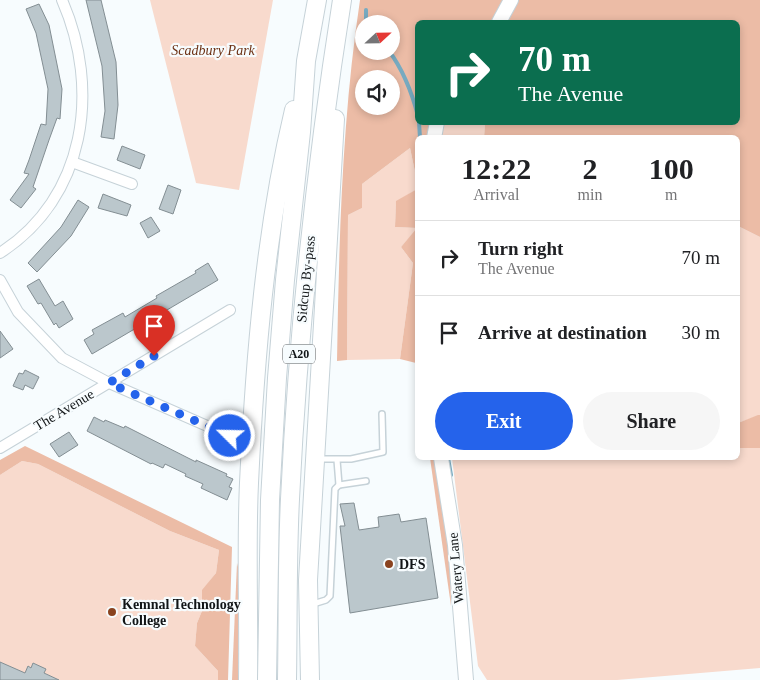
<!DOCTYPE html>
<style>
body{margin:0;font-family:"Times New Roman",serif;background:#f6f6f6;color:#202124;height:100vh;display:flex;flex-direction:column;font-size:19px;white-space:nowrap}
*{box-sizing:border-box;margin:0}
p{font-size:16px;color:#757577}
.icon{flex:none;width:28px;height:28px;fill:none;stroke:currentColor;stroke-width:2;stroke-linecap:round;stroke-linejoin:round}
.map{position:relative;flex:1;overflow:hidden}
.sheet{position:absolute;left:415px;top:135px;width:325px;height:325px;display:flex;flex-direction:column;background:#fff;border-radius:8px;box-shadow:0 2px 8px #0003}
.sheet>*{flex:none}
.hud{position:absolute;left:415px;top:20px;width:325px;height:105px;border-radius:8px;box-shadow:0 2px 8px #0003;background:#0b6e4f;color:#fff;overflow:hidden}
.needle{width:32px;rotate:68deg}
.tools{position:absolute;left:355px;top:15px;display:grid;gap:10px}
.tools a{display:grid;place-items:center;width:45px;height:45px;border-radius:50%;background:#fff;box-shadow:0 2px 8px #0003;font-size:25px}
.pin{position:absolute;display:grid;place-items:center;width:42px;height:42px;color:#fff;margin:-51px -21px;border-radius:50% 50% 50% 0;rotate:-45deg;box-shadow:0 0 5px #0007}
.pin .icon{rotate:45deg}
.me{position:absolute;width:55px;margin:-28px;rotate:293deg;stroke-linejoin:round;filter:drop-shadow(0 0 4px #0008)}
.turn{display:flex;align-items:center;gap:18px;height:105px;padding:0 20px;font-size:22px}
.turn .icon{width:65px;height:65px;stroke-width:2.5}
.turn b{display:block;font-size:35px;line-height:42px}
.eta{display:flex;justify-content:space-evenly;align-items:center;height:85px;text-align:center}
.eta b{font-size:30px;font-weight:800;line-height:35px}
.cta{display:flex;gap:10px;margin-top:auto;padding:10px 20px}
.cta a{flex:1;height:58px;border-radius:30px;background:#2563eb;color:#fff;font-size:20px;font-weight:800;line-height:58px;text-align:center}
.cta a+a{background:#f6f6f6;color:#202124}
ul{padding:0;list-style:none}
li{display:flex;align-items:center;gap:15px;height:75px;padding:0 20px;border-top:1px solid #e0e0e0}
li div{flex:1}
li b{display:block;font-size:19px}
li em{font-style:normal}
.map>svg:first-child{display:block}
.green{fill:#f8dacd}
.forest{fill:#ecbca6;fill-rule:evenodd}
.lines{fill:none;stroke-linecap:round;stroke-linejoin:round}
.stream{stroke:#77aac0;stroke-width:4}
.building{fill:#bbc7cc;stroke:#838e93}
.service-casing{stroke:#c6d2d8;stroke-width:8}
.minor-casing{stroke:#c6d2d8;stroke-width:12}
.tertiary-casing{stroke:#c6d2d8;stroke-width:16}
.trunk-casing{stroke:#c6d2d8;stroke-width:20}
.service{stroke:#fff;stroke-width:5}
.minor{stroke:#fff;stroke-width:10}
.tertiary{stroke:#fff;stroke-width:14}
.trunk{stroke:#fff;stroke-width:18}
.route{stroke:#2563eb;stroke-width:9;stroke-dasharray:0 16.2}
.poi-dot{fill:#8a431f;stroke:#f7fcfe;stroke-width:2}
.labels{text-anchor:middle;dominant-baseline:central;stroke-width:4.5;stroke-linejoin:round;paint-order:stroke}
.shield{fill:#f7fcfe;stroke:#565a5c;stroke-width:1}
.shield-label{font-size:12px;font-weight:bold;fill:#111517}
.park-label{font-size:14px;font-style:italic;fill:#6d3215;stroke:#f7fcfe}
.street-label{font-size:14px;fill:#111517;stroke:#f7fcfe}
.poi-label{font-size:14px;font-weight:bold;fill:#111517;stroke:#f7fcfe;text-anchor:start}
</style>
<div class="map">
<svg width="760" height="680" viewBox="0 0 760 680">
<rect width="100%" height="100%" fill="#f7fcfe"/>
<g class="green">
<polygon points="150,0 273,0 239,190 196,183"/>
<polygon points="444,123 485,123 484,137 442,138"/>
<polygon points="410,148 417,181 417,189 396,202 395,227 418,228 401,247 413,263 400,359 347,360 348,215 362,208 362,184"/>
<polygon points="738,226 760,237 760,415 738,423"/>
<polygon points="738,448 760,448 760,668 617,680 487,680 478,666 452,458 738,458"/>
<polygon points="22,461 38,464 170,531 219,550 216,573 202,591 202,611 197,623 195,646 218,671 218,680 59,680 44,673 45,669 33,663 31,668 28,667 22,680 0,662 0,475"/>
</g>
<g class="forest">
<path d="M360 0H504L493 22H418V122L432 123 429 137 418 138 417 181 410 148 362 184V208L348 215 347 360 337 361C339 240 342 119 360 0ZM364 24H391V51H364ZM364 79H391V106H364Z"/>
<polygon points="515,0 760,0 760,237 738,226 738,138 484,138 485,123 738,122 738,22 504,22"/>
<polygon points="417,189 417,228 395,227 396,201"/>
<polygon points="417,228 417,370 416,363 400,359 413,263 401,247"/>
<polygon points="758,415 760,415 760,448 738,448 738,423"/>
<polygon points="25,446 232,547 228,680 218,680 218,671 195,646 197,623 202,611 202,590 216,573 219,550 170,531 38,464 22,461 0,475 0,460"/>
<polygon points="430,458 436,458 450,548 451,606"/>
<polygon points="237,563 239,571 238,680 232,680"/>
</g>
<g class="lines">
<g class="stream">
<polyline points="366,24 366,10"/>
<path d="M389 51C404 71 412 93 418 116"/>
<polyline points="419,122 420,138"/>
<polyline points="448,458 451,475"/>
</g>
</g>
<g class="building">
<polygon points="86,0 101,0 116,62 118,105 114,139 101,137 105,111 102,66"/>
<polygon points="39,4 49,25 62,89 60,119 57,118 49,140 33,187 36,189 21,208 10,200 29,174 24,173 29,160 41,124 46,125 48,89 36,33 26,9"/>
<polygon points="122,146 145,155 140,169 117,160"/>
<polygon points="168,185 181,190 173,214 159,209"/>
<polygon points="103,194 131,205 127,216 98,208"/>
<polygon points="78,200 89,207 71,236 37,272 28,263 61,227"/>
<polygon points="151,217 160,231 148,238 140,223"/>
<polygon points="208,263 218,280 92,354 84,340 94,334 92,330 123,313 125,317 157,298 156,296 196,273 195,271"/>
<polygon points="39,279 55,306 63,301 73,319 59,328 56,323 54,325 41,303 38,304 27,286"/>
<polygon points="0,331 13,349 0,358"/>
<polygon points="25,370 39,377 33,389 25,385 23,390 13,386 19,373 23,374"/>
<polygon points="94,417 104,422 105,420 124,428 125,426 196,462 196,460 227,474 226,476 233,479 229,487 232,488 227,500 201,488 203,484 185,476 186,474 165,464 163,468 152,463 151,464 87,431"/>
<polygon points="69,432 78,445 59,457 50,444"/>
<polygon points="354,503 359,530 379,527 378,517 399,514 401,522 426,518 438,598 350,613 340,526 345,526 340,504"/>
<polygon points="0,662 25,673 28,666 31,668 33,663 46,669 44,673 59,680 0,680"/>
</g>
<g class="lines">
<defs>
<g id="service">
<polyline points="317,459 351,459 383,452 382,414"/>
<polyline points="337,460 339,485"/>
<polyline points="313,604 326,600 330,596 335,489 339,485 366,481"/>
</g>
<g id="minor">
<polyline points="72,162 132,184"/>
<path d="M0 253C86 198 101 89 62 0"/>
<polyline points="0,280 18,312 62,358 109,383 230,436"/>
<polyline points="0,448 230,310"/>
</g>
<g id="tertiary">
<polyline points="499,22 511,0"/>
<polyline points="434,138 437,122"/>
<polyline points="441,458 455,545 466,680"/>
</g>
<g id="trunk">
<path d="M248 680C249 614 246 548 249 483 255 358 265 232 294 110"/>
<polyline points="267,680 270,500 277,378 285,280 301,132 306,61 317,0"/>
<path d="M287 680C288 620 287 559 290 499 298 332 316 165 342 0"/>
<polyline points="310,680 308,580 335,119"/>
</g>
</defs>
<use href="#service" class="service-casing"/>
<use href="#minor" class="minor-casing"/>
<use href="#tertiary" class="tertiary-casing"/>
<use href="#trunk" class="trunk-casing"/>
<use href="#service" class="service"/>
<use href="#minor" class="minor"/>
<use href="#tertiary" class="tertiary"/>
<use href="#trunk" class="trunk"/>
</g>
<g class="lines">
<polyline class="route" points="154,356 109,383 230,436"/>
</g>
<g class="poi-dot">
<circle cx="389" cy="564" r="5"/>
<circle cx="112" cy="612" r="5"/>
</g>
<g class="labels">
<rect class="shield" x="283" y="344.5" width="32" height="19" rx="4"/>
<g class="shield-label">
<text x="299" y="354">A20</text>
</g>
<g class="park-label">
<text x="213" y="50">Scadbury Park</text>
</g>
<g class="street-label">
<text transform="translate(306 279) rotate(-84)">Sidcup By-pass</text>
<text transform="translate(64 410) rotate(-31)">The Avenue</text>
<text transform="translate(456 568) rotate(-95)">Watery Lane</text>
</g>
<g class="poi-label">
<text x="399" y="564">DFS</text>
<text x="122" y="604">Kemnal Technology<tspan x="122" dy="16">College</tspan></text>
</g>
</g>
</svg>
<div class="tools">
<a><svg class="needle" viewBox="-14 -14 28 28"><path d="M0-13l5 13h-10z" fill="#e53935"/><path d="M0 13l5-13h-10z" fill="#757577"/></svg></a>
<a><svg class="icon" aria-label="sound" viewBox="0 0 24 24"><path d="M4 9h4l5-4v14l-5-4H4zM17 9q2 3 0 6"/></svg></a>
</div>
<div class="pin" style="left:154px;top:356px;background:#d93025"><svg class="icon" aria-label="arrive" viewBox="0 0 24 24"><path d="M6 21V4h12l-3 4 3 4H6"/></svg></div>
<svg class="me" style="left:230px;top:436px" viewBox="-20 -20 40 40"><circle r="17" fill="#2563eb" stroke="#fff" stroke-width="3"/><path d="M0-11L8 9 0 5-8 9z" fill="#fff"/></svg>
<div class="hud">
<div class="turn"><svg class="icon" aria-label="right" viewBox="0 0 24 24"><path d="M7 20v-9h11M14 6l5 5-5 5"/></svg><div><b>70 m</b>The Avenue</div></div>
</div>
<section class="sheet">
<div class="eta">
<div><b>12:22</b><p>Arrival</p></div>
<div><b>2</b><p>min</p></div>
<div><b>100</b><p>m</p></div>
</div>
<ul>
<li><svg class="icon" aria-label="right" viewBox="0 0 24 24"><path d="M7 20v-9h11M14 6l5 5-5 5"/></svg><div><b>Turn right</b><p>The Avenue</p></div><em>70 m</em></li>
<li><svg class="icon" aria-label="arrive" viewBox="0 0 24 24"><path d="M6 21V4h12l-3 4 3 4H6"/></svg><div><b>Arrive at destination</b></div><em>30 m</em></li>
</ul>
<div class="cta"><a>Exit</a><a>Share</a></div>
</section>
</div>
